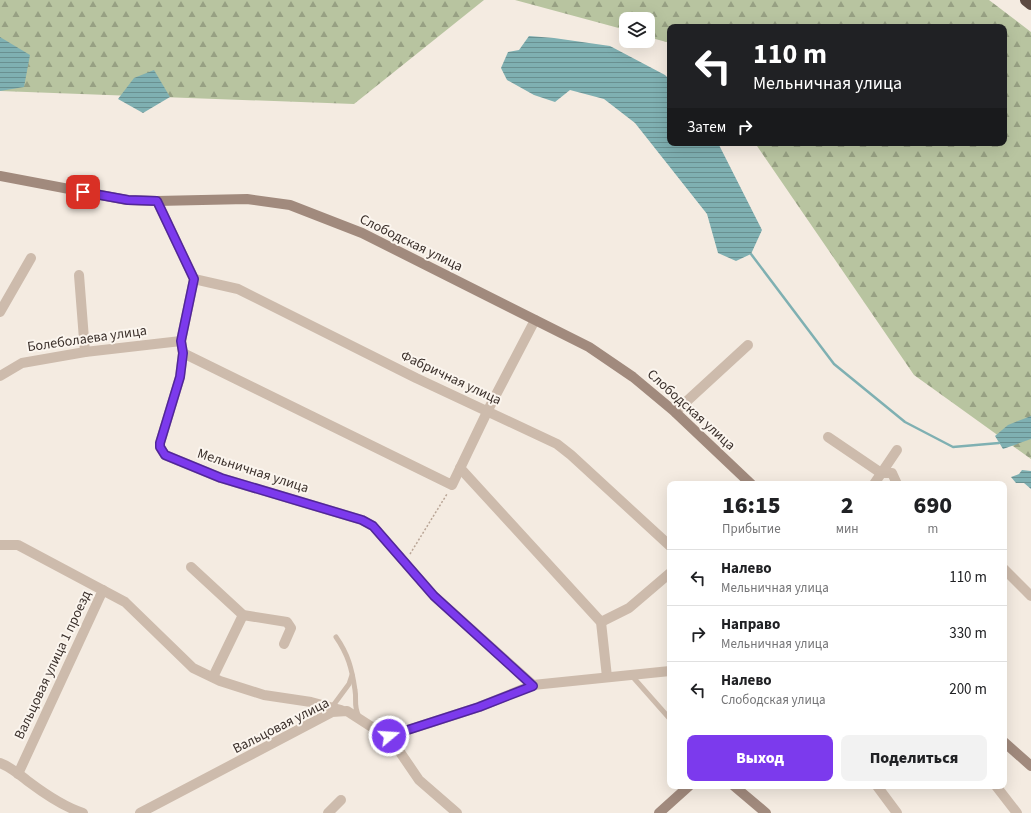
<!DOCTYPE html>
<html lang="ru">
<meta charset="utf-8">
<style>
body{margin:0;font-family:"Source Sans 3",sans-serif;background:#f2f2f2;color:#202124;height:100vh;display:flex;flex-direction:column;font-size:15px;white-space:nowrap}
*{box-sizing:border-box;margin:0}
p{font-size:13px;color:#757577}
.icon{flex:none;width:22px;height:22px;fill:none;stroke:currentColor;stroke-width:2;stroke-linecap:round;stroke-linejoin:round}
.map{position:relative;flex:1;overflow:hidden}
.side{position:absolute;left:667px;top:481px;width:340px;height:308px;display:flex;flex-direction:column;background:#fff;border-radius:8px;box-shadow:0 4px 16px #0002}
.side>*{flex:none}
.banner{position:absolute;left:667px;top:24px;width:340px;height:122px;border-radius:8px;box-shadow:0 4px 16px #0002;background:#202124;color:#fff;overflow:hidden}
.tools{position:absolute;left:619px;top:12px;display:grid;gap:8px}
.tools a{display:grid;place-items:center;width:36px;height:36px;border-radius:8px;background:#fff;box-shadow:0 4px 16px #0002;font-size:20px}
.pin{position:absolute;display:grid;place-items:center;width:34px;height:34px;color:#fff;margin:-17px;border-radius:8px;box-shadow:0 2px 6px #0006}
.me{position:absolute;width:44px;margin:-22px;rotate:72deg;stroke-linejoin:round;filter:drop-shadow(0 0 3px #0008)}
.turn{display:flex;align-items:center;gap:14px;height:84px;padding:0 20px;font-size:18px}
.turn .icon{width:52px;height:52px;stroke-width:2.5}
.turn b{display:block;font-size:28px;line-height:34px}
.then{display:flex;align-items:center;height:38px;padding:0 20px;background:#0003;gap:8px;font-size:15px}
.eta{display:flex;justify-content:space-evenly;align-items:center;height:68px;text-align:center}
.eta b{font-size:24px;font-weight:800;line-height:28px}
.action{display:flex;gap:8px;margin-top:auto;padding:8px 20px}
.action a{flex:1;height:46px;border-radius:8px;background:#7c3aed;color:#fff;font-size:16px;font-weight:800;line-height:46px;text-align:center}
.action a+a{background:#f2f2f2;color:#202124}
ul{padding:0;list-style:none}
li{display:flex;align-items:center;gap:12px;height:56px;padding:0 20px;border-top:1px solid #e0e0e0}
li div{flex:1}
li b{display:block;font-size:15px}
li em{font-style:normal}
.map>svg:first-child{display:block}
.forest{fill:url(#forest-firs)}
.water{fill:url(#water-rules)}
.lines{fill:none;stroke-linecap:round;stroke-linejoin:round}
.stream{stroke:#7fb0b2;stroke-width:2.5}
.path{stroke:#b9a596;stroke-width:1.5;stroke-dasharray:2 2;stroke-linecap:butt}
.lane{stroke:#cdbbac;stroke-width:5}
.street{stroke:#cdbbac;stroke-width:10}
.secondary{stroke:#a18a7d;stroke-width:10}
.highway{stroke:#5c4a42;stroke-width:12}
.route-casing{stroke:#51269a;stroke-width:10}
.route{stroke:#7c3aed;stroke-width:7}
.labels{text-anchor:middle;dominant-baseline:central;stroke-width:4;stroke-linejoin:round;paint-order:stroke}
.street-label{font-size:14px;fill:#3b302b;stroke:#fbf5ee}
</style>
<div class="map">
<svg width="1031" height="813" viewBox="0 0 1031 813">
<defs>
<pattern id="forest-firs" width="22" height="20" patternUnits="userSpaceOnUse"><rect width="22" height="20" fill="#b8c4a0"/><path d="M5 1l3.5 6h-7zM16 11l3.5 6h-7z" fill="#97a083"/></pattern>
<pattern id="water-rules" width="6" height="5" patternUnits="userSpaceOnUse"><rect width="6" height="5" fill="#7fb0b2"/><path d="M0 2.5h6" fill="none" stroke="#699091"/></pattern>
</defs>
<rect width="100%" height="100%" fill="#f4ebe1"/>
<g class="forest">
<polygon points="0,0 484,0 354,104 0,91"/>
<polygon points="515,0 989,0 1031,32 1031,459 914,375 755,143 1004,143 1004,27 670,27 670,43 648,37 648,19 626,19 626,30"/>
</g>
<g class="water">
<polygon points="529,36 554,38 610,46 665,75 670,80 670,143 718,143 762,230 751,254 736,261 718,253 707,214 635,123 604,99 570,90 555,102 534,95 507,80 501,68 508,52 519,50"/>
<polygon points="0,37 30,55 24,87 0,91"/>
<polygon points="154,70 170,97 143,113 118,99 134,78"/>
<polygon points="1031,416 1031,439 1003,449 995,436 1008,425"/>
<polygon points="1022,470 1031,471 1031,489 1024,483 1016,483 1011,477 1019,474"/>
</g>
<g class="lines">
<polyline class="stream" points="751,254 834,364 905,422 953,447 999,443"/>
<polyline class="path" points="410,554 447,494"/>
<g class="lane">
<path d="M336 637C348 654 352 669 355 690 357 701 353 705 359 717"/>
<polyline points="632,676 670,719"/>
<polyline points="332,707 349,684 352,675"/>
</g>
<g class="street">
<polyline points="157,201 194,279 181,341 183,353 180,377 160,443 160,447 165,455 221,478 362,520 373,526 434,596 533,685"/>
<polyline points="79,275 85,352"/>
<polyline points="194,279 238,289 416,378 557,444 571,455 670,546"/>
<polyline points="0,312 31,258"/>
<polyline points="183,353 452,485 488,410 535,320"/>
<polyline points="0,376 22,363 85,352 181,341"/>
<polyline points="675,412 748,345"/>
<polyline points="828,437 881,473 892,473 897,484"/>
<polyline points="460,468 601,622 607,677"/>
<polyline points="874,484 897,450"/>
<polyline points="0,545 18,545 125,602 193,668 220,681 264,695 311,702 341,710"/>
<polyline points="191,567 243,615 287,622 291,628 284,644"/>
<polyline points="1004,569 1031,596"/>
<polyline points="601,622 629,608 670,573"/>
<polyline points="213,677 243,615"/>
<polyline points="389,736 419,780 457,813"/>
<path d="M0 763C11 767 20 775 29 782 45 794 64 807 83 813"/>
<polyline points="18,774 103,590"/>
<polyline points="877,786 897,813"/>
<polyline points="996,786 1017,813"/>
<polyline points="140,813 332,712 347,711 378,731 389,736 479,707 533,685 670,671"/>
<polyline points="328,813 341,800"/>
</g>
<g class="secondary">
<polyline points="0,176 127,200 157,201 247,199 290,205 362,233 589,347 633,377 675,412 751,484"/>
<polyline points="1004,742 1031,766"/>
<polyline points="734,786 766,813"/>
<polyline points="659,813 689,786"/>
</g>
<polyline class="highway" points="1026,0 1031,4"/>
</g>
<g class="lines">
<defs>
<polyline id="route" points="83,192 128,200 157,201 194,279 181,341 183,353 180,377 160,443 160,447 165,455 221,478 362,520 373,526 434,596 533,686 479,707 389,736"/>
</defs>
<use href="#route" class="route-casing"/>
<use href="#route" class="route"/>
</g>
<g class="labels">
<g class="street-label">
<text transform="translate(411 243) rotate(26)">Слободская улица</text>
<text transform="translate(87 339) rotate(-8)">Болеболаева улица</text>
<text transform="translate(451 378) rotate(25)">Фабричная улица</text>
<text transform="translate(691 410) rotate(42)">Слободская улица</text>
<text transform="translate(253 471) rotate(18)">Мельничная улица</text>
<text transform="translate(53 665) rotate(-65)">Вальцовая улица 1 проезд</text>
<text transform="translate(281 726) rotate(-27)">Вальцовая улица</text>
</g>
</g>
</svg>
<div class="tools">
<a><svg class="icon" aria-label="layers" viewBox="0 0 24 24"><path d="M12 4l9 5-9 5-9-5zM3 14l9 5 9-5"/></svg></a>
</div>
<div class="pin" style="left:83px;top:192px;background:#d93025"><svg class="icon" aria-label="arrive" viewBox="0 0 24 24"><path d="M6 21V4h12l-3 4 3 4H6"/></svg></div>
<svg class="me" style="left:389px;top:736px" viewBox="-20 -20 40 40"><circle r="17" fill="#7c3aed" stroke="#fff" stroke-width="3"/><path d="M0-11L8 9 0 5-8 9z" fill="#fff"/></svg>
<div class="banner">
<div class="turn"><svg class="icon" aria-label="left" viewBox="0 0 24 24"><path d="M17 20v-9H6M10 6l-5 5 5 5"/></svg><div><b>110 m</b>Мельничная улица</div></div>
<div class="then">Затем<svg class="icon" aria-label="right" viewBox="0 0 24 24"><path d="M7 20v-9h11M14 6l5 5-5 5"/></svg></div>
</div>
<section class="side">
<div class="eta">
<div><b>16:15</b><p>Прибытие</p></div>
<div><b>2</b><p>мин</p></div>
<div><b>690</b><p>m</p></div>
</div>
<ul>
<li><svg class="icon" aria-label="left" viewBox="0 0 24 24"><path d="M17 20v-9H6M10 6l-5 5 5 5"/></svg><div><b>Налево</b><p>Мельничная улица</p></div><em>110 m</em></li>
<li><svg class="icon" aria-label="right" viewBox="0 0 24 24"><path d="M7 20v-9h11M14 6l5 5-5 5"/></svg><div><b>Направо</b><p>Мельничная улица</p></div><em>330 m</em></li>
<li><svg class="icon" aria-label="left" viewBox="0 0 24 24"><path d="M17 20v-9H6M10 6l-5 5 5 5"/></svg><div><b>Налево</b><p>Слободская улица</p></div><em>200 m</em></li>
</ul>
<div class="action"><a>Выход</a><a>Поделиться</a></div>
</section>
</div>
